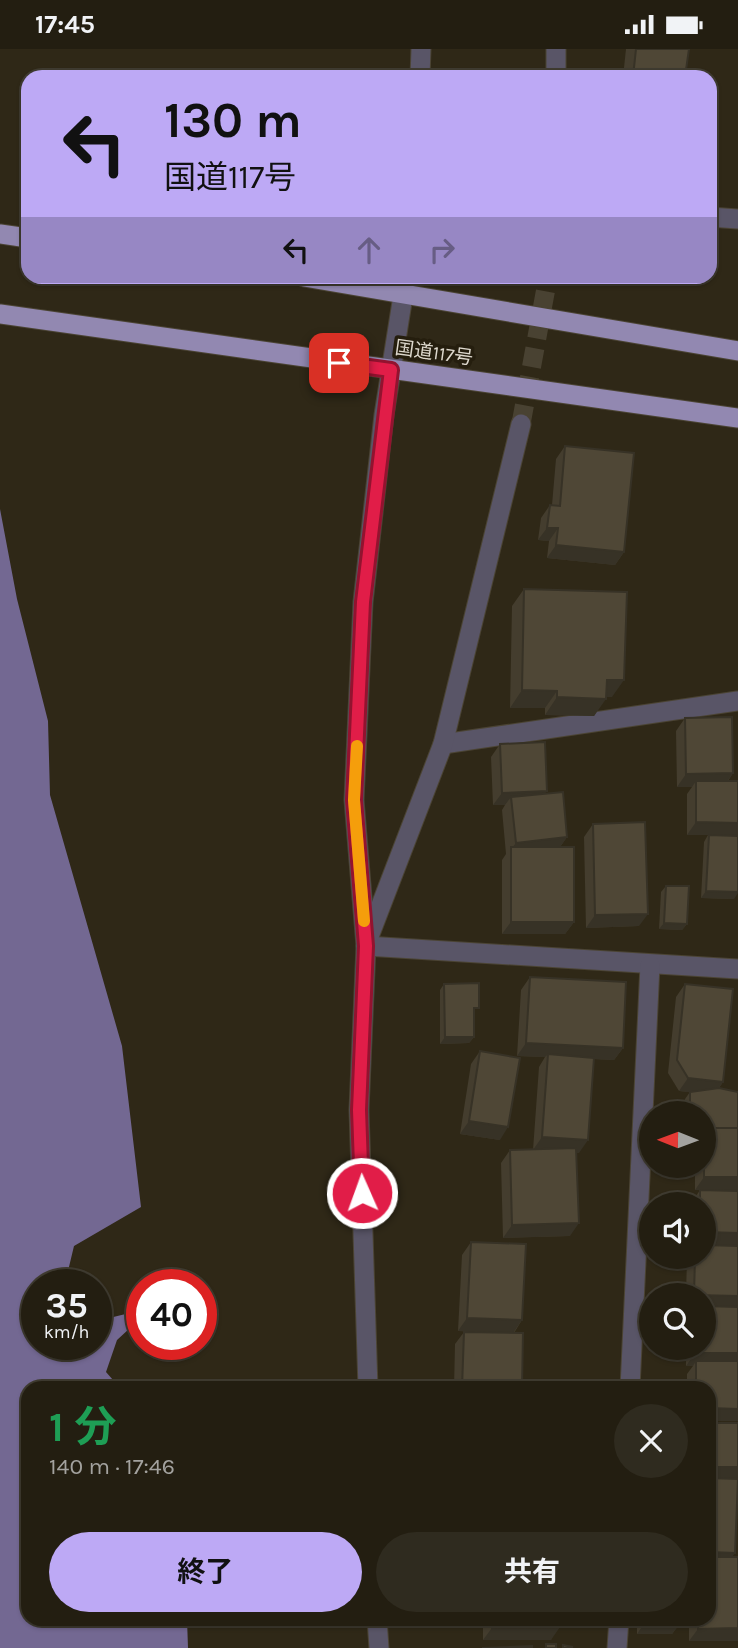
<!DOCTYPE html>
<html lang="ja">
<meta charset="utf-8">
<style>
body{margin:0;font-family:Karla,"Noto Sans JP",sans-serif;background:#2f2b1f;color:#f1f3f6;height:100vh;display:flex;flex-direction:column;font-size:26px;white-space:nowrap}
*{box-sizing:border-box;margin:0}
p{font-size:23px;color:#a3a29f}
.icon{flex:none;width:38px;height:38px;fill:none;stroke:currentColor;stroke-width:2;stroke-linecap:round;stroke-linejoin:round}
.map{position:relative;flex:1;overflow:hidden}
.side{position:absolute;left:21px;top:1332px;width:695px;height:245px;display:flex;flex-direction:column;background:#231e11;border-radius:21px;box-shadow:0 2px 5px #0004,0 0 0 2px #403c31}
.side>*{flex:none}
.top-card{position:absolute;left:21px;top:21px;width:696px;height:214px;border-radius:21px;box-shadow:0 2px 5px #0004,0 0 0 2px #403c31;background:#bda9f5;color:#111;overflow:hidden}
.needle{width:46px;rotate:271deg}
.fabs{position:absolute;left:639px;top:1052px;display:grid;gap:14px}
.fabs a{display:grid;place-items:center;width:77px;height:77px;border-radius:50%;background:#231e11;box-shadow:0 2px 5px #0004,0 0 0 2px #403c31;font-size:35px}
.speed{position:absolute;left:21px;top:1220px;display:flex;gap:14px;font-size:35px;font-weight:700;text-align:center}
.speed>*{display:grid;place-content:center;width:91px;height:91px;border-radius:50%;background:#231e11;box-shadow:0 2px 5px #0004,0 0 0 2px #403c31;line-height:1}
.speed small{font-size:18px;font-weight:400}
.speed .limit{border:10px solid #d22;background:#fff;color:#111}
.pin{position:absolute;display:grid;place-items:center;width:60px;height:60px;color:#fff;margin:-30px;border-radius:14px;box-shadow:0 4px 10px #0006}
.me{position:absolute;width:77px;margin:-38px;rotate:358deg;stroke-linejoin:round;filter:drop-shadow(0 0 5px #0008)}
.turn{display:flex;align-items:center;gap:24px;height:147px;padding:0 28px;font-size:32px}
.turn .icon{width:91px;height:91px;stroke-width:2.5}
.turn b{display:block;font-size:49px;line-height:60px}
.lanes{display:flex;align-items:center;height:66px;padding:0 28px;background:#0003;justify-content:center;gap:35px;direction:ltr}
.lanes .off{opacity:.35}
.round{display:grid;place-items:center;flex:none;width:74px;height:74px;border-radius:37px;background:#2f2b1f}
.head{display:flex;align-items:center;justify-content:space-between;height:119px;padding:0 28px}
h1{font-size:42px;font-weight:700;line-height:52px;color:#1e9e55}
.cta{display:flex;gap:14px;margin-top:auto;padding:14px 28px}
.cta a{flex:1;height:80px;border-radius:42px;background:#bda9f5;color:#111;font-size:28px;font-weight:700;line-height:80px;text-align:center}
.cta a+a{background:#2f2b1f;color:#f1f3f6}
.status{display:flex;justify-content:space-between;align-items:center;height:49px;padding:0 35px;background:#231e11;direction:ltr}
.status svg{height:19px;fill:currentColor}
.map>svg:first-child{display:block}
.water{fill:#736892}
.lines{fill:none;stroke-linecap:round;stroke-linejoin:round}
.tertiary-tunnel{stroke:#494232;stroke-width:19;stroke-dasharray:19 10;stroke-linecap:butt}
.minor-casing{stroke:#4b4434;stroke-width:21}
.tertiary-casing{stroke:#4b4434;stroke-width:21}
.trunk-casing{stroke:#4b4434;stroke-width:21}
.minor{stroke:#595567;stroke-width:19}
.tertiary{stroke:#595567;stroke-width:19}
.trunk{stroke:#9288b1;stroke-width:19}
.wall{fill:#443d2e}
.shaded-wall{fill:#373226}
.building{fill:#4f4736;stroke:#373226;stroke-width:2}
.route-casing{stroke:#92132f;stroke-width:18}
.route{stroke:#e11d48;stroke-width:12}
.slow{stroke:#f59e0b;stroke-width:12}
.labels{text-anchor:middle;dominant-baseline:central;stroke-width:7;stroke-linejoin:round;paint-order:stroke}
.street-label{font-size:19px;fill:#ddd8cd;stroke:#251e0e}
</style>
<div class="status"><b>17:45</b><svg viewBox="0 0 49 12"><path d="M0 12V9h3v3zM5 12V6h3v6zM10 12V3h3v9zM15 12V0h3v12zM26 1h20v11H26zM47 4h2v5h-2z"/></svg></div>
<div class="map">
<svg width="738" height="1599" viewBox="0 0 738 1599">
<rect width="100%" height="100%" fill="#2f2817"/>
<polygon class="water" points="0,460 17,550 48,672 50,746 122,997 141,1158 74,1197 68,1222 73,1235 37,1236 37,1295 96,1295 96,1269 101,1271 142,1261 142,1268 117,1291 106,1323 120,1339 28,1339 28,1570 187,1570 188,1599 0,1599"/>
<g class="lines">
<polyline class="tertiary-tunnel" points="521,375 548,228"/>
<defs>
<g id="minor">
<polyline points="443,695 738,652"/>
<polyline points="366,897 738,920"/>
<polyline points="630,1339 650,916"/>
<polyline points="617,1599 619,1570"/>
</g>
<g id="tertiary">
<polyline points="556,0 556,28"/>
<polyline points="420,28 421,0"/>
<polyline points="710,168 738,170"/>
<polyline points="368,890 443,695 521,375"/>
<polyline points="368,1339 359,1061 366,897 354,751 363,553 384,366 406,228"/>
<polyline points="377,1570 379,1599"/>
</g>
<g id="trunk">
<polyline points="0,185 28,189"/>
<polyline points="304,228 738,302"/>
<polyline points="0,265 738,369"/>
</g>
</defs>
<use href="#minor" class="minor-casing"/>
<use href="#tertiary" class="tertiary-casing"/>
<use href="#trunk" class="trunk-casing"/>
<use href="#minor" class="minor"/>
<use href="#tertiary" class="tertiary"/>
<use href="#trunk" class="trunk"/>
</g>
<g class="wall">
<polygon points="626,0 689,0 685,28 623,28"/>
<polygon points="565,397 624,503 615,516 547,509 549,492 538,491 541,469 550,456 552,456 556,410"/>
<polygon points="524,540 612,648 606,648 594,667 545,666 545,659 510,659 512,557"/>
<polygon points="685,669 733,724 728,732 718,786 734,850 701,849 704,793 708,786 687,786 687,745 692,738 677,738 676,682"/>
<polygon points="500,695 544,745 567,788 560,798 574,873 565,885 502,885 502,811 506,805 502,761 505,756 493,756 491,708"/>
<polygon points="593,775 639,877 586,879 584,788"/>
<polygon points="666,837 687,875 682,881 659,880 661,843"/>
<polygon points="530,928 623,999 614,1011 594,1010 579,1104 576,1104 570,1187 503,1189 501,1114 510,1101 533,1101 539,1018 545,1008 517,1007 521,941"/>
<polygon points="444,935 474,966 474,988 469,994 440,995 440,941"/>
<polygon points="685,935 723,1033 719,1039 738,1141 705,1141 704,1155 691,1155 700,1141 695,1141 695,1116 704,1116 704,1064 685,1064 685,1050 690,1043 679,1042 668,1024 676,948"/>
<polygon points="480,1002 500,1091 460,1085 471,1015"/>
<polygon points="471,1193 522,1271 514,1284 522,1339 454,1339 455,1295 464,1283 483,1283 458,1282 462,1206"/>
<polygon points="687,1208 704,1208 738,1372 709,1372 709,1339 687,1339 687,1325 693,1317 686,1317 686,1298 704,1298 704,1246 686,1246"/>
<polygon points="732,1508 738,1508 738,1592 689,1592 689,1570 709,1570"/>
<polygon points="483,1570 560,1570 551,1591 483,1591"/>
<polygon points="637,1570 681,1570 681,1573 672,1585 637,1585"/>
</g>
<g class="shaded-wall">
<polygon points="547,479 558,479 549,492 538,491"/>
<polygon points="556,496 624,503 615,516 547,509"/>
<polygon points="607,631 624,631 612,648 594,648"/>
<polygon points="522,641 557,642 545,659 510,659"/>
<polygon points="557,648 606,650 594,667 545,666"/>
<polygon points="733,724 724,737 696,732 692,738 677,738 686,725"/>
<polygon points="547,742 538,754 511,748 505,756 493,756 502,744"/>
<polygon points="696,773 738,774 738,786 687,786"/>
<polygon points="567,788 558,801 511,800 516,794"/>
<polygon points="706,842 738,843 738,844 734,850 701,849"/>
<polygon points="648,865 639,877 586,879 595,866"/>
<polygon points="511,873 574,873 565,885 502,885"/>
<polygon points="664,874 687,875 682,881 659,880"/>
<polygon points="445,988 474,988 469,994 440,995"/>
<polygon points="526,994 623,999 614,1011 547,1008 548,1005 545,1008 517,1007"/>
<polygon points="688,1029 723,1033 714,1046 679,1042"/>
<polygon points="469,1072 508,1078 500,1091 460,1085"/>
<polygon points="542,1088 588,1091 579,1104 533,1101"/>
<polygon points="704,1128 738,1128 738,1141 695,1141"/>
<polygon points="579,1174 570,1187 503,1189 512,1176"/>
<polygon points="704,1183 738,1184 738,1197 704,1196"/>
<polygon points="704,1246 738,1247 738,1260 704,1259"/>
<polygon points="467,1269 522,1271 513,1284 458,1282"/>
<polygon points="695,1304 738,1304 738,1317 696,1312 693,1317 686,1317"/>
<polygon points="709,1359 738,1360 738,1372 709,1372"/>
<polygon points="709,1418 738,1418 738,1430 709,1431"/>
<polygon points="709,1503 735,1504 726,1517 709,1516"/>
<polygon points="646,1572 681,1573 672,1585 637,1585"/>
<polygon points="560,1578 551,1591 483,1591 492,1579"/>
<polygon points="738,1579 738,1592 689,1592 698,1580"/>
</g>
<g class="building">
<polygon points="636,0 689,0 685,28 633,28"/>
<polygon points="565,397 634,404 624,503 556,496 558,479 547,479 550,456 560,457"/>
<polygon points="524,540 627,543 624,631 607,631 606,650 557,648 557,642 522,641"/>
<polygon points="732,668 733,724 686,725 685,669"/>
<polygon points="545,693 547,742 502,744 500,695"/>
<polygon points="696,732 738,732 738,774 696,773"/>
<polygon points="563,743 567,788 516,794 511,748"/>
<polygon points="645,773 648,865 595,866 593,775"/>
<polygon points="709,786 738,787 738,843 706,842"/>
<rect x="511" y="798" width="63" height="75"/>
<polygon points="666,837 689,837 687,875 664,874"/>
<polygon points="530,928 626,933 623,999 526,994"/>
<polygon points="479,934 479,959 474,959 474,988 445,988 444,935"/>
<polygon points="685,935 733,940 723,1033 688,1029 677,1011"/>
<polygon points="480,1002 520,1009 508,1078 469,1072"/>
<polygon points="548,1005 594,1009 588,1091 542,1088"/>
<polygon points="719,1039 738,1043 738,1079 704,1079 704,1064 690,1064 690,1043"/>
<rect x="704" y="1079" width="34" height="49"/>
<polygon points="576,1099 579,1174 512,1176 510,1101"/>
<polygon points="700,1141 738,1142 738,1184 704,1183 704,1155 700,1155"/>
<polygon points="471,1193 526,1195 522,1271 467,1269"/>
<polygon points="704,1196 738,1197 738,1247 694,1246 695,1208 704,1208"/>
<polygon points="704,1257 738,1258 738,1304 695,1304 695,1298 704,1298"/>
<polygon points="464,1283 523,1284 522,1339 462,1339"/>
<polygon points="696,1312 738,1312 738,1360 709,1359 709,1339 696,1339"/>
<polygon points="582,1335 610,1337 610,1339 581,1339"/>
<rect x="709" y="1374" width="29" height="44"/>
<polygon points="709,1429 738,1430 735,1504 709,1503"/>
<polygon points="709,1508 738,1508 738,1579 698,1580 698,1570 709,1570"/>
<polygon points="492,1570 560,1570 560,1578 492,1579"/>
<polygon points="646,1570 681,1570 681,1573 646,1572"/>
<rect x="546" y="1595" width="10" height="4"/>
<polygon points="563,1596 573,1598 563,1599"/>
<polygon points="532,1597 532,1599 482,1599"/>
</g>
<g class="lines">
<defs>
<polyline id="route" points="339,314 391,321 363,553 354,751 366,897 359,1061 362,1144"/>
</defs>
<use href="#route" class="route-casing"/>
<use href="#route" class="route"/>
<polyline class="slow" points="357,697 354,751 364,872"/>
</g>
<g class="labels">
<g class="street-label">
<text transform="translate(434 304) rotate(8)">国道117号</text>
</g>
</g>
</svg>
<div class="fabs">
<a><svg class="needle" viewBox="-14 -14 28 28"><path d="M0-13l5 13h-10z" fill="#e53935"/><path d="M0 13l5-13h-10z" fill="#a3a29f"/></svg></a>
<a><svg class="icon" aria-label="sound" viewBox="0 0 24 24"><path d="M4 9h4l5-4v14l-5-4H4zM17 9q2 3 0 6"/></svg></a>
<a><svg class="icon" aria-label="search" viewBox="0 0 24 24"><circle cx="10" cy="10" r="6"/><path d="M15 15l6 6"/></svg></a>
</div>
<div class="speed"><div>35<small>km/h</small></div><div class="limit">40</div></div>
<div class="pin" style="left:339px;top:314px;background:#d93025"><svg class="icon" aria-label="arrive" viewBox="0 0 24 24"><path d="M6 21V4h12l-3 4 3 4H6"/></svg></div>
<svg class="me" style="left:362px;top:1144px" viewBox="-20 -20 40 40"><circle r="17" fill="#e11d48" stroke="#fff" stroke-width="3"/><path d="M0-11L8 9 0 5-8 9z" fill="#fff"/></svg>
<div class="top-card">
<div class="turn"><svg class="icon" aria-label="left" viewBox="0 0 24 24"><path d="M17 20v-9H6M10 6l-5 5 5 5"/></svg><div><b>130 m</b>国道117号</div></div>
<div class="lanes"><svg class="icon" aria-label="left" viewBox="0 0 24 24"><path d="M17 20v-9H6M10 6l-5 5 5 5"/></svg><svg class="icon off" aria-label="ahead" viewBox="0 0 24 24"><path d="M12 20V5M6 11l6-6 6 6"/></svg><svg class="icon off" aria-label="right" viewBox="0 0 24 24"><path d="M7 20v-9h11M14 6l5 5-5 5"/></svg></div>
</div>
<section class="side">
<div class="head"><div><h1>1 分</h1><p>140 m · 17:46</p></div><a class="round"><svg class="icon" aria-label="close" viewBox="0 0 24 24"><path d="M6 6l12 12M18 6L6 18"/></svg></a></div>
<div class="cta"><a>終了</a><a>共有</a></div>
</section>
</div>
